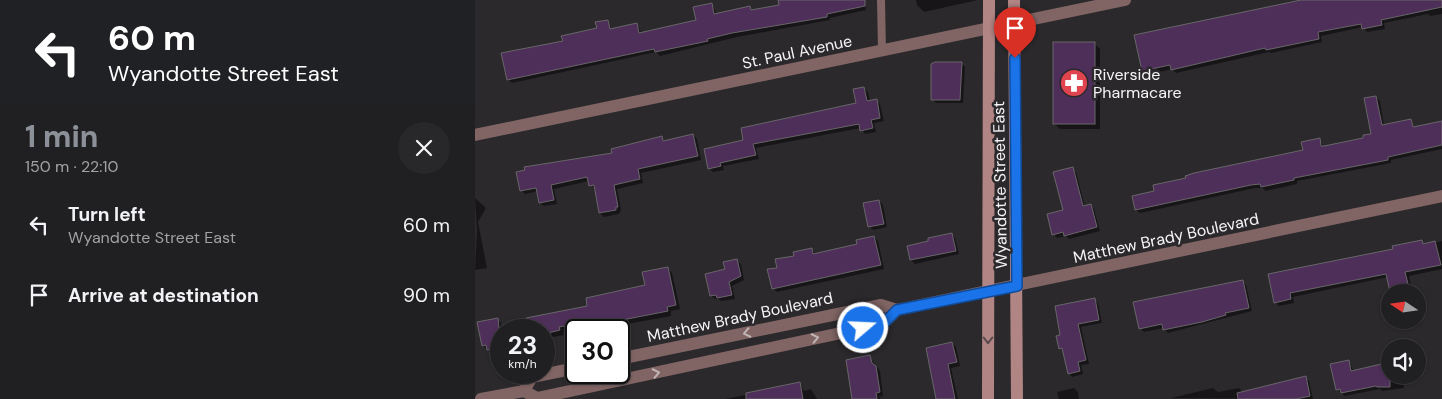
<!DOCTYPE html>
<meta charset="utf-8">
<style>
body{margin:0;font-family:"DM Sans",sans-serif;background:#28272a;color:#f1f3f6;height:100vh;display:flex;flex-direction:column;font-size:19px;white-space:nowrap}
*{box-sizing:border-box;margin:0}
p{font-size:16px;color:#a2a2a5}
.icon{flex:none;width:28px;height:28px;fill:none;stroke:currentColor;stroke-width:2;stroke-linecap:round;stroke-linejoin:round}
.map{position:relative;flex:1;overflow:hidden}
.side{display:flex;flex-direction:column;background:#201f21;width:475px}
.side>*{flex:none}
.guide{background:#202124;color:#fff;overflow:hidden}
.needle{width:32px;rotate:283deg}
.fabs{position:absolute;left:906px;top:284px;display:grid;gap:10px}
.fabs a{display:grid;place-items:center;width:45px;height:45px;border-radius:50%;background:#201f21;box-shadow:0 1px 4px #0004,0 0 0 1px #3d3d3f;font-size:25px}
.speed{position:absolute;left:15px;top:319px;display:flex;gap:10px;font-size:25px;font-weight:700;text-align:center}
.speed>*{display:grid;place-content:center;width:65px;height:65px;border-radius:50%;background:#201f21;box-shadow:0 1px 4px #0004,0 0 0 1px #3d3d3f;line-height:1}
.speed small{font-size:12px;font-weight:400}
.speed .limit{border:2px solid #111;border-radius:8px;background:#fff;color:#111}
.pin{position:absolute;display:grid;place-items:center;width:42px;height:42px;color:#fff;margin:-51px -21px;border-radius:50% 50% 50% 0;rotate:-45deg;box-shadow:0 0 5px #0007}
.pin .icon{rotate:45deg}
.me{position:absolute;width:55px;margin:-28px;rotate:71deg;stroke-linejoin:round;filter:drop-shadow(0 0 4px #0008)}
.turn{display:flex;align-items:center;gap:18px;height:105px;padding:0 25px;font-size:22px}
.turn .icon{width:65px;height:65px;stroke-width:2.5}
.turn b{display:block;font-size:35px;line-height:42px}
.round{display:grid;place-items:center;flex:none;width:52px;height:52px;border-radius:26px;background:#28272a}
.overview{display:flex;align-items:center;justify-content:space-between;height:85px;padding:0 25px}
h1{font-size:30px;font-weight:800;line-height:38px;color:#8c9099}
ul{padding:0;list-style:none}
li{display:flex;align-items:center;gap:15px;height:70px;padding:0 25px}
li div{flex:1}
li b{display:block;font-size:19px}
li em{font-style:normal}
main{display:flex;flex:1;min-height:0}
.map>svg:first-child{display:block}
.shadow{fill:#0007}
.building{fill:#4e2f59;stroke:#686669}
.lines{fill:none;stroke-linecap:round;stroke-linejoin:round}
.service{stroke:#806564;stroke-width:8}
.minor{stroke:#806564;stroke-width:12}
.secondary{stroke:#b18584;stroke-width:12}
.oneway{stroke:#c1b4b4}
.oneway2{stroke:#5a494b}
.route-casing{stroke:#114b97;stroke-width:12}
.route{stroke:#1a73e8;stroke-width:9}
.labels{text-anchor:middle;dominant-baseline:central;stroke-width:5;stroke-linejoin:round;paint-order:stroke}
.street-label{font-size:16px;fill:#f6f4f6;stroke:#2b292c}
.poi-label{font-size:16px;fill:#f6f4f6;stroke:#2b292c;text-anchor:start}
</style>
<main>
<section class="side">
<div class="guide">
<div class="turn"><svg class="icon" aria-label="left" viewBox="0 0 24 24"><path d="M17 20v-9H6M10 6l-5 5 5 5"/></svg><div><b>60 m</b>Wyandotte Street East</div></div>
</div>
<div class="overview"><div><h1>1 min</h1><p>150 m · 22:10</p></div><a class="round"><svg class="icon" aria-label="close" viewBox="0 0 24 24"><path d="M6 6l12 12M18 6L6 18"/></svg></a></div>
<ul>
<li><svg class="icon" aria-label="left" viewBox="0 0 24 24"><path d="M17 20v-9H6M10 6l-5 5 5 5"/></svg><div><b>Turn left</b><p>Wyandotte Street East</p></div><em>60 m</em></li>
<li><svg class="icon" aria-label="arrive" viewBox="0 0 24 24"><path d="M6 21V4h12l-3 4 3 4H6"/></svg><div><b>Arrive at destination</b></div><em>90 m</em></li>
</ul>
</section>
<div class="map">
<svg width="967" height="399" viewBox="0 0 967 399">
<rect width="100%" height="100%" fill="#2b292c"/>
<g class="shadow">
<polygon points="304,0 389,0 391,10 355,18 355,20 262,37 185,56 181,52 37,83 33,79 89,42 123,29 133,21 137,30 162,24 167,34 222,21 237,5 242,14 275,7 278,11 305,6"/>
<polygon points="441,0 503,0 449,12 442,5"/>
<polygon points="829,0 967,0 967,14 955,16 953,14 909,23 910,29 892,32 888,27 846,36 847,42 796,53 794,52 701,73 697,69 672,75 668,71 660,36"/>
<polygon points="619,43 625,49 625,129 585,129 579,124"/>
<polygon points="487,64 490,67 488,103 461,103 457,99"/>
<polygon points="389,89 393,92 395,102 402,101 405,104 409,121 399,123 401,132 390,134 386,128 281,148 284,159 248,166 249,170 238,172 234,168 269,141 382,104"/>
<polygon points="901,97 905,101 909,126 935,121 940,128 967,122 967,149 916,160 916,163 822,181 822,184 790,191 788,188 780,188 665,213 661,210 829,151 844,140 849,147 890,139 897,135"/>
<polygon points="218,135 222,139 226,160 166,173 168,183 142,189 146,210 144,214 129,217 125,213 121,189 115,185 114,181 79,189 82,204 69,206 65,203 63,191 50,194 46,190 50,168 138,154 186,137 190,141"/>
<polygon points="597,169 601,172 610,207 615,205 619,209 625,231 594,239 591,236 582,238 579,234 589,211"/>
<polygon points="0,198 11,208 3,222 12,268 0,270 2,230"/>
<polygon points="404,201 408,205 412,227 398,230 394,226"/>
<polygon points="477,234 480,238 484,254 440,264 436,260 433,247"/>
<polygon points="399,237 403,241 409,269 302,292 298,288 303,268 320,257 337,249 341,254 383,245"/>
<polygon points="967,241 967,269 934,276 937,292 917,292 913,277 818,297 819,303 804,306 800,302 795,275 919,250 947,242 950,245"/>
<polygon points="262,261 266,264 269,280 257,286 260,299 246,301 244,299 240,299 236,296 251,270"/>
<polygon points="193,268 197,273 205,309 196,311 196,316 136,327 136,329 133,330 121,330 118,326 88,332 89,335 72,338 73,342 69,343 69,330 55,330 171,286"/>
<polygon points="767,281 771,285 777,311 693,333 688,328 669,332 665,328"/>
<polygon points="619,300 623,303 627,323 606,327 614,364 606,365 608,374 597,377 594,373 589,352 585,348 587,336"/>
<polygon points="22,319 26,323 27,330 26,351 17,353 8,346 3,323"/>
<polygon points="477,343 481,347 485,366 476,368 483,399 463,399"/>
<polygon points="395,357 405,371 408,396 404,397 405,399 380,399"/>
<polygon points="874,361 879,372 915,364 915,375 927,375 929,388 907,391 905,389 870,396 862,389"/>
<polygon points="830,377 834,381 838,399 696,398 738,388 743,392 764,388 768,393"/>
<polygon points="325,383 329,391 336,389 342,399 251,399"/>
<polygon points="599,388 603,392 604,399 584,399 582,392"/>
</g>
<g class="building">
<polygon points="303,0 390,0 390,6 352,14 352,17 257,33 232,39 233,41 180,52 179,49 32,80 26,53 88,41 86,36 122,28 120,22 133,20 135,29 162,23 164,33 221,20 218,7 237,3 239,14 275,6 276,10 304,5"/>
<polygon points="826,0 967,0 967,7 906,20 907,25 887,29 886,24 843,32 844,39 791,50 790,48 696,70 695,65 667,71 659,35"/>
<rect x="578" y="42" width="42" height="82"/>
<polygon points="460,62 487,62 485,100 456,100 456,64"/>
<polygon points="389,87 392,101 402,99 405,118 396,120 398,128 385,131 384,124 278,144 281,155 245,163 246,166 233,169 229,149 268,140 266,128 381,103 378,89"/>
<polygon points="901,96 907,125 936,119 938,127 967,121 967,145 913,157 913,160 819,178 819,180 786,187 785,184 776,185 660,210 657,196 679,191 678,185 711,178 710,176 719,173 828,150 826,142 845,138 846,146 849,146 888,138 888,135 896,134 889,98"/>
<polygon points="218,134 223,156 163,169 165,179 139,185 143,207 141,207 141,210 124,213 119,185 114,186 112,177 76,185 79,200 64,203 61,188 45,191 41,172 50,170 49,167 137,153 136,149 187,136 188,141"/>
<polygon points="598,167 608,206 616,204 622,227 589,236 588,232 577,235 572,214 588,210 578,172"/>
<polygon points="404,200 409,224 393,227 388,203"/>
<polygon points="477,233 481,251 435,260 432,246 453,241 453,238"/>
<polygon points="399,236 406,265 297,289 292,269 302,268 300,259 319,256 318,252 337,248 338,254 382,244 381,240"/>
<polygon points="947,240 948,244 960,241 966,265 930,272 935,292 915,292 911,274 815,293 816,299 799,303 793,274 918,249 917,246"/>
<polygon points="262,259 266,276 254,282 257,295 242,298 241,295 235,296 230,274 250,269 248,262"/>
<polygon points="193,267 201,305 192,307 193,311 132,323 132,325 117,328 115,321 84,327 85,330 69,334 69,330 53,330 51,318 112,306 111,298 170,285 167,272"/>
<polygon points="768,280 774,308 750,313 751,315 727,322 688,330 687,324 664,329 658,302"/>
<polygon points="620,298 624,320 603,324 611,360 603,362 605,371 593,374 587,348 584,349 581,336 585,335 580,306"/>
<polygon points="23,318 26,347 12,350 11,345 7,346 2,322"/>
<polygon points="477,342 482,362 473,364 480,399 461,399 451,348"/>
<polygon points="395,355 397,363 401,366 405,392 401,393 402,399 377,399 371,360"/>
<polygon points="874,360 876,371 915,362 915,387 902,387 901,386 866,393 865,389 861,390 855,364"/>
<polygon points="831,376 835,396 821,399 763,399 762,393"/>
<polygon points="325,382 328,399 271,399 271,393"/>
</g>
<g class="lines">
<polyline class="service" points="406,0 407,50"/>
<g class="minor">
<polyline points="0,135 650,0"/>
<polyline points="144,359 406,305 422,310 967,196"/>
<polyline points="49,391 57,377 101,368"/>
<polyline points="6,399 49,391 62,398 408,324 422,310"/>
</g>
<g class="secondary">
<polyline points="539,0 542,399"/>
<polyline points="513,399 514,0"/>
</g>
</g>
<defs><path id="oneway-chevron" d="M-2-3.5L2.5 0L-2 3.5" fill="none" stroke-width="1.6" stroke-linecap="round" stroke-linejoin="round" transform="scale(1.25)"/></defs>
<g class="oneway">
<use href="#oneway-chevron" transform="translate(272 333) rotate(168)"/>
<use href="#oneway-chevron" transform="translate(340 338) rotate(-12)"/>
<use href="#oneway-chevron" transform="translate(181 373) rotate(-12)"/>
</g>
<use class="oneway2" href="#oneway-chevron" transform="translate(513 340) rotate(90)"/>
<g class="lines">
<defs>
<polyline id="route" points="388,328 408,324 422,310 542,286 540,58"/>
</defs>
<use href="#route" class="route-casing"/>
<use href="#route" class="route"/>
</g>
<defs>
<symbol id="pharmacy-disc" viewBox="-11 -11 22 22"><circle r="9.5" fill="#e0444e" stroke="#2b292c"/><path d="M-2-6h4v4h4v4h-4v4h-4v-4h-4v-4h4Z" fill="#fff"/></symbol>
</defs>
<g fill-rule="evenodd">
<use href="#pharmacy-disc" x="583" y="67" width="32" height="32"/>
</g>
<g class="labels">
<g class="street-label">
<text transform="translate(322 52) rotate(-12)">St. Paul Avenue</text>
<text transform="translate(525 185) rotate(-91)">Wyandotte Street East</text>
<text transform="translate(691 238) rotate(-12)">Matthew Brady Boulevard</text>
<text transform="translate(265 317) rotate(-12)">Matthew Brady Boulevard</text>
</g>
<g class="poi-label">
<text x="618" y="74">Riverside<tspan x="618" dy="18">Pharmacare</tspan></text>
</g>
</g>
</svg>
<div class="fabs">
<a><svg class="needle" viewBox="-14 -14 28 28"><path d="M0-13l5 13h-10z" fill="#e53935"/><path d="M0 13l5-13h-10z" fill="#a2a2a5"/></svg></a>
<a><svg class="icon" aria-label="sound" viewBox="0 0 24 24"><path d="M4 9h4l5-4v14l-5-4H4zM17 9q2 3 0 6"/></svg></a>
</div>
<div class="speed"><div>23<small>km/h</small></div><div class="limit">30</div></div>
<div class="pin" style="left:540px;top:58px;background:#d93025"><svg class="icon" aria-label="arrive" viewBox="0 0 24 24"><path d="M6 21V4h12l-3 4 3 4H6"/></svg></div>
<svg class="me" style="left:388px;top:328px" viewBox="-20 -20 40 40"><circle r="17" fill="#1a73e8" stroke="#fff" stroke-width="3"/><path d="M0-11L8 9 0 5-8 9z" fill="#fff"/></svg>
</div>
</main>
